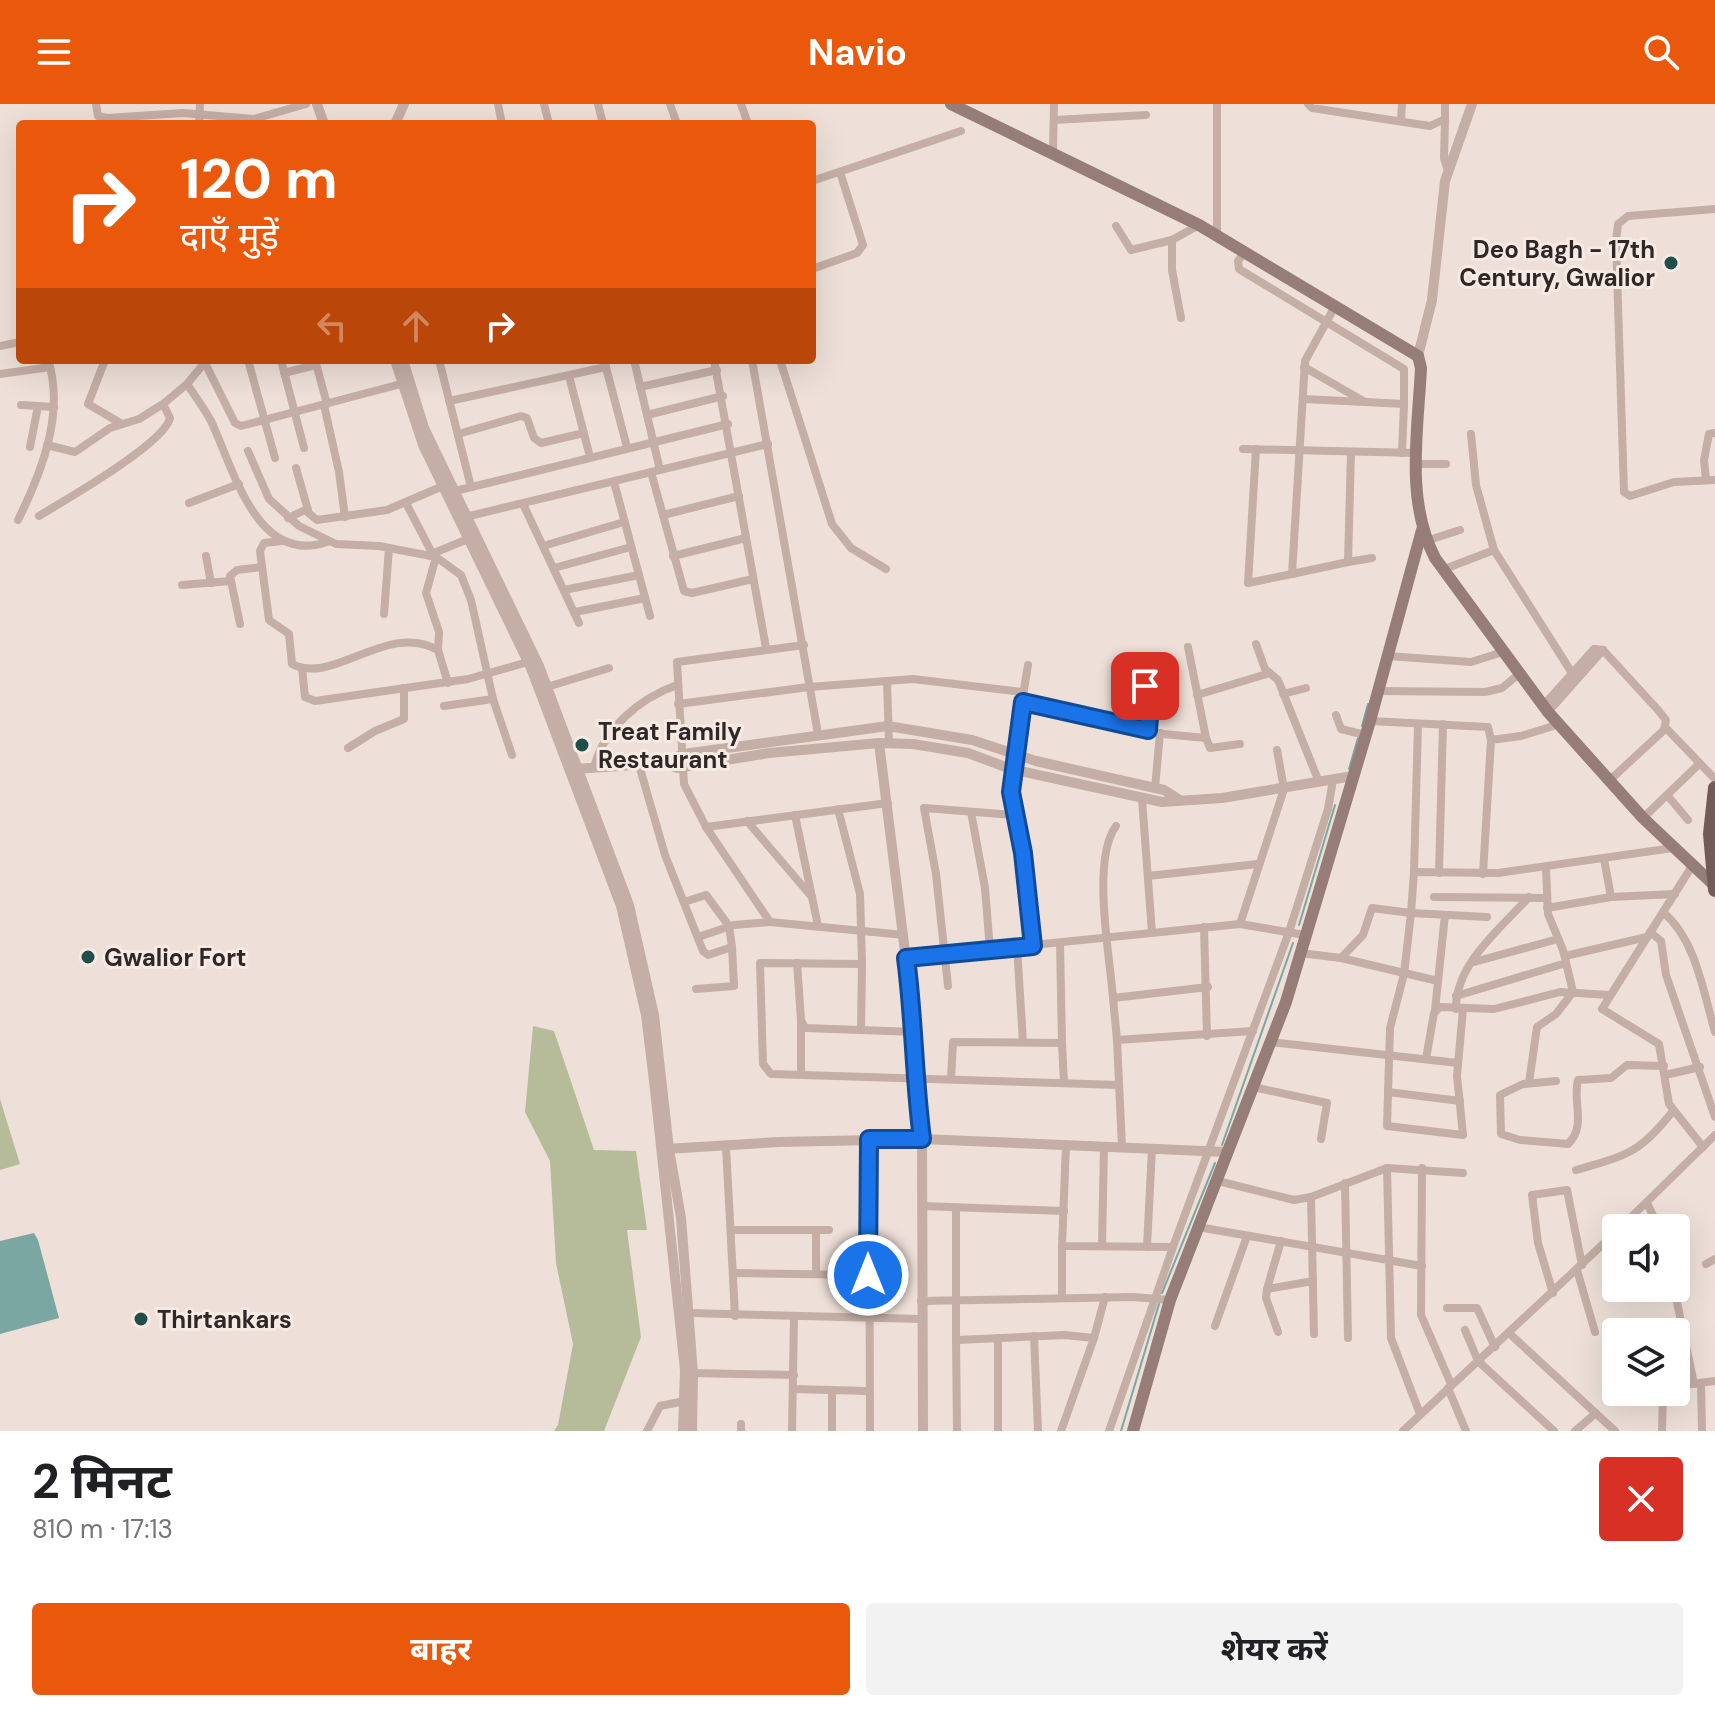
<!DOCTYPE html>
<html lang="hi">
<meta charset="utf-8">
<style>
body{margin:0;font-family:"DM Sans","Noto Sans Devanagari",sans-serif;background:#f2f2f2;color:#202124;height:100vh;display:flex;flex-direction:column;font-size:30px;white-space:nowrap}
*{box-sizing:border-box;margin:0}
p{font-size:26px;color:#757577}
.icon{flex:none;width:44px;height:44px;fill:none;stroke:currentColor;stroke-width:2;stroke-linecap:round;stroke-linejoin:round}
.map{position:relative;height:1327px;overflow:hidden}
.sheet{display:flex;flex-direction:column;background:#fff;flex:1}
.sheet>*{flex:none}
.top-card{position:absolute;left:16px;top:16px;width:800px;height:244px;border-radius:8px;box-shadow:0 8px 32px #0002;background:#ea580c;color:#fff;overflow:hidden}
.controls{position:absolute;left:1602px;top:1110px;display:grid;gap:16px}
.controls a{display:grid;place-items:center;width:88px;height:88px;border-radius:8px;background:#fff;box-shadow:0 8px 32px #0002;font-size:40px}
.pin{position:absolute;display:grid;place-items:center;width:68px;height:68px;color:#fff;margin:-34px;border-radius:16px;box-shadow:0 4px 12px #0006}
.me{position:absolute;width:88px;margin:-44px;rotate:0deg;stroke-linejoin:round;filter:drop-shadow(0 0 6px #0008)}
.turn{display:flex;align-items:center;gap:28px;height:168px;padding:0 32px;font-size:36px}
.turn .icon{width:104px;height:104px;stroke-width:2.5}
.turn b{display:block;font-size:56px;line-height:68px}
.lanes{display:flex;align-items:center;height:76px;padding:0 32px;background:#0003;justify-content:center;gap:40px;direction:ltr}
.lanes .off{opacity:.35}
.round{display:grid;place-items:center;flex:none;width:84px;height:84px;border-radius:8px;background:#f2f2f2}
.head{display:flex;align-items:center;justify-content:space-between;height:136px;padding:0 32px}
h1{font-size:48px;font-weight:700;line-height:60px}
.button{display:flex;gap:16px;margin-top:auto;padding:16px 32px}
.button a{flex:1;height:92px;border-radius:8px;background:#ea580c;color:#fff;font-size:32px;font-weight:700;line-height:92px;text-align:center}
.button a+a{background:#f2f2f2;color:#202124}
header{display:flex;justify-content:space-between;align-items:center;height:104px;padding:0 32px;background:#ea580c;color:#fff;font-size:36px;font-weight:700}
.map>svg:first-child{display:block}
.green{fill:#b6bb9a}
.water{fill:#7aa7a1}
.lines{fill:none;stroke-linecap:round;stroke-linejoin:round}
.stream{stroke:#7aa7a1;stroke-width:2}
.minor{stroke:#c4aea6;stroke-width:8}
.tertiary{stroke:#c4aea6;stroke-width:10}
.secondary{stroke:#977d78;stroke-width:12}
.primary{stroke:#715c58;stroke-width:14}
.route-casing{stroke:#114b97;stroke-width:20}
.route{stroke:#1a73e8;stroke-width:14}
.poi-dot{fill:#204e48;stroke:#f6eae4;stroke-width:3}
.labels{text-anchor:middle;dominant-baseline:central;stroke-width:6;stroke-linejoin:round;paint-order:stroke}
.poi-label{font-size:24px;font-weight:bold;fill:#312726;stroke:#f6eae4;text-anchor:start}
</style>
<header><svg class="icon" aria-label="menu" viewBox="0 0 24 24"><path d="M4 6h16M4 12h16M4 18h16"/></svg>Navio<svg class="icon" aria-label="search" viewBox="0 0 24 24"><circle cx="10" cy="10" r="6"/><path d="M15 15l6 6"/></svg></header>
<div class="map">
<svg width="1715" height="1327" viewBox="0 0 1715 1327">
<rect width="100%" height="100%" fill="#eee0d8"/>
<g class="green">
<polygon points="533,922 554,927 594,1046 636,1047 647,1126 627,1126 641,1233 604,1327 554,1327 558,1321 573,1240 556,1159 550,1057 525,1008"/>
<polygon points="0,995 20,1060 0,1066"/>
</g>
<polygon class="water" points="34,1129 38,1136 59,1214 0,1230 0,1137"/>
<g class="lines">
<g class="stream">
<polyline points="1362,622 1368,600"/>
<polyline points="1349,665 1358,634"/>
<polyline points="1299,821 1335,701"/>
<polyline points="1222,1041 1293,839"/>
<polyline points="1162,1189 1215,1059"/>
<polyline points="1121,1327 1159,1200"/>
</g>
<g class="minor">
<polyline points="96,0 98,12 107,14"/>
<polyline points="498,0 502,20"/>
<polyline points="544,0 549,20"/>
<polyline points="598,0 603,20"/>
<polyline points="670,0 677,20"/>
<polyline points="741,0 748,20"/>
<polyline points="1217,0 1217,131"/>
<polyline points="1308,0 1312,4 1430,22 1445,15 1445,0"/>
<polyline points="1054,16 1146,11"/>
<polyline points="1445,16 1444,54 1448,67"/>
<polyline points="1401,17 1402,0"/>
<polyline points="102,20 107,14 183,9 254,15 306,0"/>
<polyline points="199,20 200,0"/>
<polyline points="1053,48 1054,0"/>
<polyline points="812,77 961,27"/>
<polyline points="1715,105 1628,112 1618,120 1616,137 1624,388 1630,392 1674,378 1715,376"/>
<polyline points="1116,122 1131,146 1172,136 1199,121"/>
<polyline points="1172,136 1172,166 1181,214"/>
<polyline points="1245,148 1238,157 1239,165 1404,265 1404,300 1365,298"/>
<polyline points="812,165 857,149 863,141 840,68"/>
<polyline points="1334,204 1305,257 1292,470 1348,458 1351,348"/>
<polyline points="0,242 20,238"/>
<polyline points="105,256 88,300 122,320"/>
<polyline points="248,256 275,354"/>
<polyline points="281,256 304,344"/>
<polyline points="315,256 327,300"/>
<polyline points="439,256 471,383"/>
<polyline points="604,256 627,343"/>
<polyline points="634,256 660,366"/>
<polyline points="714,256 766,544"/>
<polyline points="752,256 818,630"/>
<polyline points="780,256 832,420 851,444 886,465"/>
<polyline points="205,259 235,319 241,322 401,280"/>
<polyline points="284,269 316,261"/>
<polyline points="0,270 50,263"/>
<polyline points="569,272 590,353"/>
<path d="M187 280C195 292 204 304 211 317 233 363 256 462 327 438"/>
<polyline points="640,283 717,266"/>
<polyline points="1303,295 1365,298 1304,263"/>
<polyline points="449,297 606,263"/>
<polyline points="21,301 54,303"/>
<polyline points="324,301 339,368 345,413"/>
<polyline points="647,311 723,292"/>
<polyline points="458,330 521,312 527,314 534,334 541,339 584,329"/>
<polyline points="1471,330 1476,381 1494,446"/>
<polyline points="47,341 75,348 110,324 139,315 163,300 187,280 206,257"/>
<polyline points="30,343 38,302"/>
<polyline points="1243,345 1417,349"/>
<polyline points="1256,345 1248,479 1292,470"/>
<polyline points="248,347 269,395 299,422 336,440 379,442 436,453 461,471 471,496 493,595 512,651"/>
<polyline points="1402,349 1404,300"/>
<polyline points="1416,360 1446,360"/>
<polyline points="296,364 308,406"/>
<polyline points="651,368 684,487 692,489 753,475"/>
<polyline points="1706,376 1704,356 1709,330 1715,329"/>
<polyline points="614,378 650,512"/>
<polyline points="451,388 728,320"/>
<polyline points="189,399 239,380"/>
<polyline points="406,399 432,449"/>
<polyline points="523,400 579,519"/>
<polyline points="663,411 739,392"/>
<path d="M39 412C65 396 164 340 170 314L163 300"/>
<polyline points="288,414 305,406 317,416 387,406 443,382"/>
<polyline points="461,414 768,340"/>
<path d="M18 416C42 368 65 308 48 256"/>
<path d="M282 437 264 439 260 447 269 516 289 530 292 560C333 582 387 517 438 546L448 579"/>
<polyline points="1426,437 1460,426"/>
<polyline points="543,442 624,418"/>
<polyline points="429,451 468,435"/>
<polyline points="206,452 211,479"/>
<polyline points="673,452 746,434"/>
<polyline points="436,453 426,489 439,528 438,546"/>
<polyline points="1348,458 1372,454"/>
<polyline points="554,464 631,443"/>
<polyline points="1442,466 1494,446 1572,569"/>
<polyline points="182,481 231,477"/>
<polyline points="564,486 639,471"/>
<polyline points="575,508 645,494"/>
<polyline points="384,510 389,444"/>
<polyline points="240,520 230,472 237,466 262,463"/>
<polyline points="1256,540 1265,565 1278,576 1319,678"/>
<polyline points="804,541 677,558 684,680 706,723 770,818 904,831"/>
<polyline points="1188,543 1206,634"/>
<polyline points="1388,552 1471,558 1503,548"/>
<polyline points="1140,563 1150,601 1148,626"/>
<polyline points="302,564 305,593 315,597 468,575 528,558"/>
<polyline points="887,577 889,639"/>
<polyline points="547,583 609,564"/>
<polyline points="1378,587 1485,588 1502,584 1519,570"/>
<polyline points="1283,590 1306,584"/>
<polyline points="1197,591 1270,569"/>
<polyline points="1023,598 1163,630 1206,634 1210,644 1240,640"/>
<polyline points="678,600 809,583 913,575 1023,588"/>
<polyline points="444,602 493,595"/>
<polyline points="1543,602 1594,545 1603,546"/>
<polyline points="1548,608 1603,546 1658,606 1666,616 1664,626 1610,676"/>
<polyline points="1336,611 1341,625 1365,631"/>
<polyline points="1370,617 1488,623 1491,636 1483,770"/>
<polyline points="1665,623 1715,675"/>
<polyline points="1491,636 1521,632 1560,620"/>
<polyline points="348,644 375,627 404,615 404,584"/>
<polyline points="639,661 665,751 703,847 708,851 732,843 729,822 706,791 684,798"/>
<path d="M594 664C603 625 640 594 677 581"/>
<polyline points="1155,684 1160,629"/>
<polyline points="1667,691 1688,716"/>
<polyline points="1142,695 1152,829"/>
<polyline points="838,705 860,790 862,860 760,859 763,960 771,970 1119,981"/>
<polyline points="971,708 985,784 990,846"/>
<polyline points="795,711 818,822"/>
<polyline points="1014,711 1023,749 1033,842"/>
<polyline points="1643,714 1699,660"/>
<polyline points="747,717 812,793"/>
<path d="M1116 722C1091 756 1110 852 1113 894L1208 883"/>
<polyline points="706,723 888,699"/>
<polyline points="1604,755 1611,793"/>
<polyline points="1692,762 1602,905 1659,940 1669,1000 1703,1043"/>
<polyline points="1414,768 1418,620"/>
<polyline points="1439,769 1443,620"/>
<polyline points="1148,772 1258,760"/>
<polyline points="1434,793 1546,794"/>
<polyline points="1547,804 1611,793 1675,790"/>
<path d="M1663 808C1696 836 1703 887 1715 928"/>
<polyline points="1240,820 1284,685 1277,646"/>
<polyline points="1204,823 1207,932"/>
<polyline points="1650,828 1661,837 1666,871 1715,1013"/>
<polyline points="698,833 734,821 770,818"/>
<polyline points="1017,843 1023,938"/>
<polyline points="1300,849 1341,854 1363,831 1372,804 1411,809 1414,768 1498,769 1673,744"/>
<polyline points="1565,852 1647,833"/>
<polyline points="906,854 1240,820 1305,831"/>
<polyline points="1341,854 1438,877"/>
<polyline points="1474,858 1558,835"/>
<polyline points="797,859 801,916 805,924 915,928"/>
<polyline points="948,882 936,770 924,704 1014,711 1011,665 1028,561"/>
<polyline points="696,885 734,882 732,843"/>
<polyline points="1456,892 1566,859"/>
<polyline points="1113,894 1117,936"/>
<path d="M1456 905C1455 860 1501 824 1529 793"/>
<polyline points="1463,905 1457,972 1463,1031 1387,1022 1390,924 1404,870 1411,809 1487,813"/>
<polyline points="1435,906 1445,811"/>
<polyline points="801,917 801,970"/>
<polyline points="861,926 862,860"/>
<polyline points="1270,938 1458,959"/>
<polyline points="1062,939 1064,979"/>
<polyline points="1426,955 1434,909 1440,903 1494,905 1560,888 1610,891"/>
<polyline points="1665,971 1700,963"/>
<polyline points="951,975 953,938 1062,939 1060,839"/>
<path d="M1556 977 1523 980 1500 991 1501 1030 1520 1036 1568 1040C1587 1022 1572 998 1578 976L1611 974 1627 961 1664 962"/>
<polyline points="1529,979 1537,923 1556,910 1573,888 1563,846 1548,810 1546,764"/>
<polyline points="1253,983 1327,999 1321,1035"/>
<polyline points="1388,988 1460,997"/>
<polyline points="869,1035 870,1327"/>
<polyline points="1066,1041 1062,1142 1173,1143 1109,1327"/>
<polyline points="726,1042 735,1212"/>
<polyline points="1122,1043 1117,936 1253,927"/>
<polyline points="1387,1064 1391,1234 1420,1310"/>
<polyline points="1422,1064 1421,1211 1451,1280"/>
<path d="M1576 1066C1627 1051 1639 1050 1673 1007"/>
<polyline points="1218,1077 1294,1096 1311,1093 1387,1064 1463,1069"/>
<polyline points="1345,1079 1348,1234"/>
<polyline points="1311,1093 1314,1230"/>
<polyline points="1647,1099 1659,1124"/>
<polyline points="922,1102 1064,1107"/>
<polyline points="956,1104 956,1236 1065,1231 1094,1234 1105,1193"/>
<polyline points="1198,1123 1422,1162"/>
<polyline points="1620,1124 1715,1031"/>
<polyline points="731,1126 829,1126"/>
<polyline points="816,1126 816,1170"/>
<polyline points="1281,1137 1267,1185 1313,1177"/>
<polyline points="1102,1142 1104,1042"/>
<polyline points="1147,1143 1152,1044"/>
<polyline points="1173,1143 1289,828 1328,705 1333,676"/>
<polyline points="1706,1160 1715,1155"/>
<polyline points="1577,1166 1595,1228"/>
<polyline points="733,1169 868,1171"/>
<polyline points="1674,1184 1694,1280"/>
<polyline points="1267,1185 1266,1194 1278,1228"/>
<polyline points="1553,1189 1538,1139 1532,1091 1567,1086 1582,1161"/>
<polyline points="1062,1194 1062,1142"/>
<polyline points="921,1197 1133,1193 1170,1196"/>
<polyline points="1447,1204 1477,1204 1495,1243"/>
<polyline points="689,1209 921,1215"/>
<polyline points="1215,1222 1247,1132"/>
<polyline points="1465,1226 1478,1257 1554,1327"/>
<polyline points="1510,1230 1615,1327"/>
<polyline points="1034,1232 1038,1327"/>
<polyline points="956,1236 957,1327"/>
<polyline points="693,1269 794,1271"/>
<polyline points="1701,1279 1702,1327"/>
<polyline points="1676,1282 1715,1277"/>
<polyline points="1448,1284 1466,1327"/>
<polyline points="793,1285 868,1287"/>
<polyline points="647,1327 660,1302 685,1297"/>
<polyline points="741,1327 741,1320"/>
<polyline points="792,1327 794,1213"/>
<polyline points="832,1327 832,1286"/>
<polyline points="998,1327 998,1234"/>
<polyline points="1061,1327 1094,1234"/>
<polyline points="1403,1327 1616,1128"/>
<polyline points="1575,1327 1596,1309"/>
<polyline points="1662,1327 1663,1288"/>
</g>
<g class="tertiary">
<polyline points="317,0 324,20"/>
<polyline points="395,20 404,0"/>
<polyline points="1418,252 1432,196 1445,77 1472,0"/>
<polyline points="395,256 423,341 531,564 621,802 646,911 654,977 685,1266 683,1327"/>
<polyline points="403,256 424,324 539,562 629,801 654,911 669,1045 681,1114 693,1269 692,1327"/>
<polyline points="879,639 915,928 914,974 922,1035 923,1327"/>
<polyline points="665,659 683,650 888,622 972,636 1036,657 1164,686 1178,695"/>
<polyline points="575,665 665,659 677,664 769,649 879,639 913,640 968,649 1011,665 1162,698 1222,694 1353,672"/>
<polyline points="666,1045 779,1038 922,1035 1227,1048"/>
</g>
<g class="secondary">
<path d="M951 0 1199 121 1418 252 1421 264C1418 327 1405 396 1435 454L1548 608 1643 714 1714 781"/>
<polyline points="1133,1327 1170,1196 1286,898 1370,617 1422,426"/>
</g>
<polyline class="primary" points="1715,684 1710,730 1715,786"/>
</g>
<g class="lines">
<defs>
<path id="route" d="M868 1171 869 1035H922C914 974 914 914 906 854L1033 842 1023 749 1011 688 1023 598 1148 626 1150 601 1145 582"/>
</defs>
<use href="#route" class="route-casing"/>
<use href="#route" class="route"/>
</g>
<g class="poi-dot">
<circle cx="1671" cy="159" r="8"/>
<circle cx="582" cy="641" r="8"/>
<circle cx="88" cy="853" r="8"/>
<circle cx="141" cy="1215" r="8"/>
</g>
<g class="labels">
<g class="poi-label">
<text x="1655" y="145" text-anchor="end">Deo Bagh - 17th<tspan x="1655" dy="28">Century, Gwalior</tspan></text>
<text x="598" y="627">Treat Family<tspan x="598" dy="28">Restaurant</tspan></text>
<text x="104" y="853">Gwalior Fort</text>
<text x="157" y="1215">Thirtankars</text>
</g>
</g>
</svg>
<div class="controls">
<a><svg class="icon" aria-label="sound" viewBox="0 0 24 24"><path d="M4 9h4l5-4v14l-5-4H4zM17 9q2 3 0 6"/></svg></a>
<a><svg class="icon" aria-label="layers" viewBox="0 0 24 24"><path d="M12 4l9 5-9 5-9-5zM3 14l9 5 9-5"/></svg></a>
</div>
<div class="pin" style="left:1145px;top:582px;background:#d93025"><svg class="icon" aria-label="arrive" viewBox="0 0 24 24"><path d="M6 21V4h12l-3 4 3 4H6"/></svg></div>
<svg class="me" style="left:868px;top:1171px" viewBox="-20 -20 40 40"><circle r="17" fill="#1a73e8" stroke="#fff" stroke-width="3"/><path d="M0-11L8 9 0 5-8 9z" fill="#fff"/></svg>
<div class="top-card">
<div class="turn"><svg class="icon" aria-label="right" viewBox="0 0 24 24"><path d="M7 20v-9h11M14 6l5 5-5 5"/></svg><div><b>120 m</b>दाएँ मुड़ें</div></div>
<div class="lanes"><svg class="icon off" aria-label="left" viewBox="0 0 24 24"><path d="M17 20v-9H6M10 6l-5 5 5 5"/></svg><svg class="icon off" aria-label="ahead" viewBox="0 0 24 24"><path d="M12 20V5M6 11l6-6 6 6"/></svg><svg class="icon" aria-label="right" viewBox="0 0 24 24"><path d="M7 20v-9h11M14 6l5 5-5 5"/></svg></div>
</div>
</div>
<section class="sheet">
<div class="head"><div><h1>2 मिनट</h1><p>810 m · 17:13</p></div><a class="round" style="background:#d93025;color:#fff"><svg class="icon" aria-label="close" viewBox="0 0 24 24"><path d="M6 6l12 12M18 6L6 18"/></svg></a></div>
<div class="button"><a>बाहर</a><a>शेयर करें</a></div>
</section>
